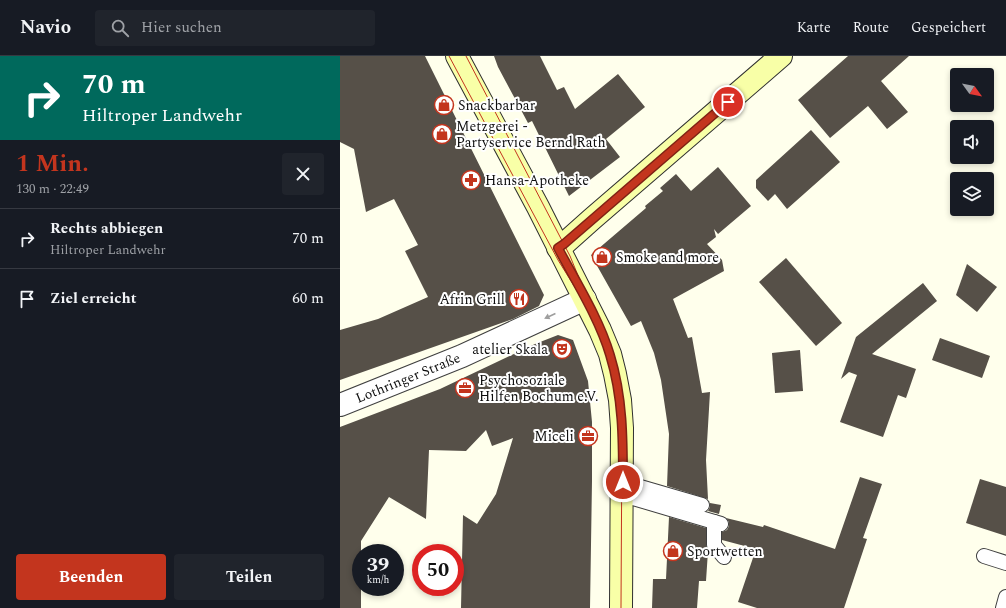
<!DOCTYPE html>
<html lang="de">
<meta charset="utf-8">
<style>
body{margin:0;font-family:Spectral,serif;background:#20242c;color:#f1f3f6;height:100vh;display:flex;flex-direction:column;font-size:15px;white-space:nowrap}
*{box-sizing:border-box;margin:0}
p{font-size:13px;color:#9ea1a6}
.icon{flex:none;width:22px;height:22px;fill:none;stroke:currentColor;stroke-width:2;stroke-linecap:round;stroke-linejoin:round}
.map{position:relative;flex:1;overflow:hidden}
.sheet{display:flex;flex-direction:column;background:#171b24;width:340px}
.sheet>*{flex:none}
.hud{background:#00695c;color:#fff;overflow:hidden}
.needle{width:26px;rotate:123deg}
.fabs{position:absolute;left:610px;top:12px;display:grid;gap:8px}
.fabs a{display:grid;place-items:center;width:44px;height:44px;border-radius:4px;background:#171b24;box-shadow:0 2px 6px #0003;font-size:20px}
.speed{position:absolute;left:12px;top:488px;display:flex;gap:8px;font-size:20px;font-weight:700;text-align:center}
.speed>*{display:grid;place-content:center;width:52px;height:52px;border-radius:50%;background:#171b24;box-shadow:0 2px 6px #0003;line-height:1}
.speed small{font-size:10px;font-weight:400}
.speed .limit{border:6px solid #d22;background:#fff;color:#111}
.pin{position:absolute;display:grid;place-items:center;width:34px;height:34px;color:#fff;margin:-17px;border:2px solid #fff;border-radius:50%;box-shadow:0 1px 4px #0007}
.me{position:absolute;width:44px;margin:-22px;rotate:0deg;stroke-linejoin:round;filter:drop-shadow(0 0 3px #0008)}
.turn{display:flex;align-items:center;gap:14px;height:84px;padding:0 16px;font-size:18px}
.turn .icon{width:52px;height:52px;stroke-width:2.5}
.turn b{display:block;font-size:28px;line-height:34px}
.round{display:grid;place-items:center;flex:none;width:42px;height:42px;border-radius:4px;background:#20242c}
.head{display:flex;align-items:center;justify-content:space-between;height:68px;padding:0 16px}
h1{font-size:24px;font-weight:700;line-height:30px;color:#c3351e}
.primary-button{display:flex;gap:8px;margin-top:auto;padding:8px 16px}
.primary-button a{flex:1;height:46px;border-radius:4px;background:#c3351e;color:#fff;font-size:16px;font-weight:700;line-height:46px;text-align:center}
.primary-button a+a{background:#20242c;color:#f1f3f6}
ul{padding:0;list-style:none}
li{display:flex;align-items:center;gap:12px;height:60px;padding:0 16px;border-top:1px solid #363941}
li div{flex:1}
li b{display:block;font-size:15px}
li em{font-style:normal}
header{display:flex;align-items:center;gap:24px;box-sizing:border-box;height:56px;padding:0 20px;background:#171b24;border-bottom:1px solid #363941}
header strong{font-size:19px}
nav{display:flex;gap:22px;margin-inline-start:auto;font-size:14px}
.search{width:280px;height:36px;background:#20242c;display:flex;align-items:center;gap:10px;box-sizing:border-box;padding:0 14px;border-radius:4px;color:#9ea1a6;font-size:15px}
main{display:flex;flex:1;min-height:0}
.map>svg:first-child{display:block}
.building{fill:#565048}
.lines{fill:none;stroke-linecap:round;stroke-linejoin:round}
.lane-casing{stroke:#404040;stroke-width:16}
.street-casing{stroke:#404040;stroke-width:24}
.secondary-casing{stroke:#2f2f2f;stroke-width:24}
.lane{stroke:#fff;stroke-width:14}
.street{stroke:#fff;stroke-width:22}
.secondary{stroke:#f8ffa7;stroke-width:22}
.tram{stroke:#c3351e;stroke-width:1}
.oneway{fill:#9e9e9e}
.route-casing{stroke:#7f2214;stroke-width:10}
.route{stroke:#c3351e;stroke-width:7}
.labels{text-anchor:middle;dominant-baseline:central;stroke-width:4;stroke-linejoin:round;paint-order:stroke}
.poi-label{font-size:14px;fill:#0d0d0d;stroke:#fff;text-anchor:start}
.street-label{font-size:14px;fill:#0d0d0d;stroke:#fff}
</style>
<header>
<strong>Navio</strong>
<div class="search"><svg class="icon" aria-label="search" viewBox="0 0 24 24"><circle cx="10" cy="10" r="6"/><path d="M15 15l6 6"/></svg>Hier suchen</div>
<nav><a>Karte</a><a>Route</a><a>Gespeichert</a></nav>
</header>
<main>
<section class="sheet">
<div class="hud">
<div class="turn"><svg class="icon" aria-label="right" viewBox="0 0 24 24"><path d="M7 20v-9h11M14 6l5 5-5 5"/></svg><div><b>70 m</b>Hiltroper Landwehr</div></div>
</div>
<div class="head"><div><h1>1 Min.</h1><p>130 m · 22:49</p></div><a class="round"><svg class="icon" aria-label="close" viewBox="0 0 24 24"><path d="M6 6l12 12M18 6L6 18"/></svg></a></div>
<ul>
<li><svg class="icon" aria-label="right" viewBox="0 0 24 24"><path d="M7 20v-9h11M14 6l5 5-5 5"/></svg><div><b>Rechts abbiegen</b><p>Hiltroper Landwehr</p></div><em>70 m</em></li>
<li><svg class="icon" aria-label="arrive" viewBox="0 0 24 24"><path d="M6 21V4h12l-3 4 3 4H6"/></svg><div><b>Ziel erreicht</b></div><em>60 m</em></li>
</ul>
<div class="primary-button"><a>Beenden</a><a>Teilen</a></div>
</section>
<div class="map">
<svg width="666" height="552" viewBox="0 0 666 552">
<rect width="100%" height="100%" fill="#ffffec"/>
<g class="building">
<polygon points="0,0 85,0 204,239 199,250 173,263 0,324 0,274 38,263 88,241 65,195 78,189 54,143 26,156 14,93 0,86"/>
<polygon points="154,0 200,0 217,34 224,31 235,53 278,18 305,51 266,83 280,101 229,140 192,65 188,67 158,11"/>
<polygon points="508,0 569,0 541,25 568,56 547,73 528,50 490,82 458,44"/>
<polygon points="471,74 500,106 447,153 435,138 428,145 416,132 416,124"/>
<polygon points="378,111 411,150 378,178 374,173 376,181 367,188 382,204 384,215 333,243 348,282 352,281 362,337 370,336 366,404 368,443 327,430 329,378 321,324 314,297 301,265 291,270 251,199 306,152 305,150 323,135 320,132 336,118 351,135"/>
<polygon points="446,202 502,267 476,290 419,226"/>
<polygon points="627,208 657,231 637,256 616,239"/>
<polygon points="583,227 597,245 532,298 576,313 566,342 558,339 543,381 500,366 517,319 509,316 501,323 516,281"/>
<polygon points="218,279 233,284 248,325 252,366 252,425 250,552 121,552 123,459 137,468 156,438 173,382 152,390 146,374 126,395 89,394 86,463 49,441 21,485 21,552 0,552 0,371 100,333 195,288"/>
<polygon points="600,282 650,300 642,322 592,304"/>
<polygon points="460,294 463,335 435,337 432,297"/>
<polygon points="520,421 542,428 523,482 527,483 504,552 417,552 398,546 416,493 382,484 382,476 387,474 389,470 389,466 386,462 423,471 424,469 495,493"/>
<polygon points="640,423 666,431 666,480 626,467"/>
<polygon points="370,447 381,449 379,458 368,455 370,451"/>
<polygon points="329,461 366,472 366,489 368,495 366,525 359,525 357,552 312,552 313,523 326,523"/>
</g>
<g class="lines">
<defs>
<g id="lane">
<polyline points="283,426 362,449"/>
<polyline points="283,439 381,468"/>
<polyline points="374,466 374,489 384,501"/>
<polyline points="644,500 666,507"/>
<polyline points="663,552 666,541"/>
</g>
<polyline id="street" points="0,349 122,300 245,243"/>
<g id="secondary">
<polyline points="117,0 198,151 260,274 270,298 275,318 280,344 282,372 281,552"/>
<polyline points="218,192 224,188 252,163 441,0"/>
</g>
</defs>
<use href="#lane" class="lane-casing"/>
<use href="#street" class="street-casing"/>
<use href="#secondary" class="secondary-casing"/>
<use href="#lane" class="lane"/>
<use href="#street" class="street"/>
<use href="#secondary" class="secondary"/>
<g class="tram">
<polyline points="109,0 218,204 244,246"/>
<polyline points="126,0 230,200 271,300 280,344 282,372 281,552"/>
</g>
</g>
<defs><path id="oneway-solid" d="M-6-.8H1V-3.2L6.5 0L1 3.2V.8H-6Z"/></defs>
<use class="oneway" href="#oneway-solid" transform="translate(210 260) rotate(155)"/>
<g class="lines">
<defs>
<path id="route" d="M283 426C283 384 283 341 270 299 259 262 236 226 218 192L224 188 388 46"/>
</defs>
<use href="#route" class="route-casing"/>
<use href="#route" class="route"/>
</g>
<defs>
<symbol id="shop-ring" viewBox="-11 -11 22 22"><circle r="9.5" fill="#fff" stroke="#c3351e" stroke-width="1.5"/><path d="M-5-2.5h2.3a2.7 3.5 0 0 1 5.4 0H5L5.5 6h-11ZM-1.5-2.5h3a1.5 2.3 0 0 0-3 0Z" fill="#c3351e"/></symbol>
<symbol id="pharmacy-ring" viewBox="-11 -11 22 22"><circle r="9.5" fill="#fff" stroke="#c3351e" stroke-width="1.5"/><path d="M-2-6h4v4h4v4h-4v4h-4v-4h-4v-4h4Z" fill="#c3351e"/></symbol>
<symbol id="restaurant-ring" viewBox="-11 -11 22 22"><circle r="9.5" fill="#fff" stroke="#c3351e" stroke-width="1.5"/><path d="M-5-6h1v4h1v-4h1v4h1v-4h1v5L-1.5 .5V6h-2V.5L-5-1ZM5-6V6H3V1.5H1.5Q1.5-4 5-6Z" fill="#c3351e"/></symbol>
<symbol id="theatre-ring" viewBox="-11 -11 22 22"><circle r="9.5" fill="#fff" stroke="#c3351e" stroke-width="1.5"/><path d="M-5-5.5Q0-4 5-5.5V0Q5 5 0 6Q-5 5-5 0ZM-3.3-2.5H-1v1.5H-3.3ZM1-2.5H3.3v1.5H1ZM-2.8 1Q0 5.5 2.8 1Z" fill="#c3351e"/></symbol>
<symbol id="office-ring" viewBox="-11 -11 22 22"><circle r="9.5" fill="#fff" stroke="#c3351e" stroke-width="1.5"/><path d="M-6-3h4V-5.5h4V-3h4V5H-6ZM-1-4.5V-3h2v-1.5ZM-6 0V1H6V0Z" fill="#c3351e"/></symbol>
</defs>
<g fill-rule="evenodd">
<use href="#shop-ring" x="93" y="38" width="22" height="22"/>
<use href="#shop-ring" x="91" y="67" width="22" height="22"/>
<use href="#pharmacy-ring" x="120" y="113" width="22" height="22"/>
<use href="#shop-ring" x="251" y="190" width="22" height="22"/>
<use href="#restaurant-ring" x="168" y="232" width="22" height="22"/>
<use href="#theatre-ring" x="211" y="282" width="22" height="22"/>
<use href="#office-ring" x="114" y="321" width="22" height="22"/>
<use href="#office-ring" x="237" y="369" width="22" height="22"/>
<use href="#shop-ring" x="322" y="484" width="22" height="22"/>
</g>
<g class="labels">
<g class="poi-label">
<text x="118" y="49">Snackbarbar</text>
<text x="116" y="70">Metzgerei -<tspan x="116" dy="16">Partyservice Bernd Rath</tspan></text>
<text x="145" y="124">Hansa-Apotheke</text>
<text x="276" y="201">Smoke and more</text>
<text x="165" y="243" text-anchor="end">Afrin Grill</text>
<text x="208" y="293" text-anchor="end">atelier Skala</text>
<text x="139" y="324">Psychosoziale<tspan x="139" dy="16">Hilfen Bochum e.V.</tspan></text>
<text x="234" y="380" text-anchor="end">Miceli</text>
<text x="347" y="495">Sportwetten</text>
</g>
<g class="street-label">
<text transform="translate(68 322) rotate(-22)">Lothringer Straße</text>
</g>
</g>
</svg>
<div class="fabs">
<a><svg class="needle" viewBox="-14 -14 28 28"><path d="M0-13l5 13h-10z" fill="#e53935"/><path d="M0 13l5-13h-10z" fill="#9ea1a6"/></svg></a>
<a><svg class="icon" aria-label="sound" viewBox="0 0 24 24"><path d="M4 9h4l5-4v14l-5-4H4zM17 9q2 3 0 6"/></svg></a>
<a><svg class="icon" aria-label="layers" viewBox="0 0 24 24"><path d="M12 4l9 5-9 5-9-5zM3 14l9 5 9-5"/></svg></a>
</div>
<div class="speed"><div>39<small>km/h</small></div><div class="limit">50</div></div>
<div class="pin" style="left:388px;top:46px;background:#d93025"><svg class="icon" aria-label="arrive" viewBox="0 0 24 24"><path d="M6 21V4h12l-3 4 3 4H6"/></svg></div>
<svg class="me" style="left:283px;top:426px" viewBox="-20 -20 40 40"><circle r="17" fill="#c3351e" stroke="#fff" stroke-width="3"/><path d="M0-11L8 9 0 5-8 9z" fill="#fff"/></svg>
</div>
</main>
